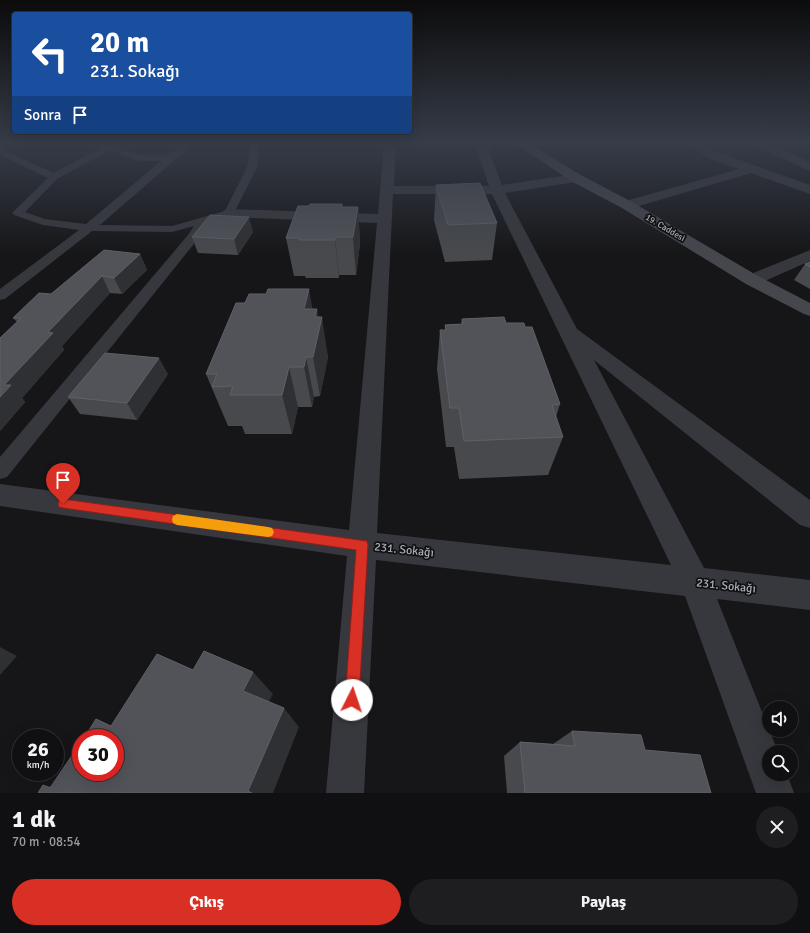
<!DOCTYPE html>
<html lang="tr">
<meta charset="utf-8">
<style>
body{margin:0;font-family:Signika,sans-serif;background:#1e1e20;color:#f1f3f6;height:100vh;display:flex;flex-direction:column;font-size:15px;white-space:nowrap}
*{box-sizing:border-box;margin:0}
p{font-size:13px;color:#9c9d9f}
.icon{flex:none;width:22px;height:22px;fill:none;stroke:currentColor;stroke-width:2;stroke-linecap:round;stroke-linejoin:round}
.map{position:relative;height:793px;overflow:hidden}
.details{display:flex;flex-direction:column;background:#101012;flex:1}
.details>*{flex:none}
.hud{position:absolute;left:12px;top:12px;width:400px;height:122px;border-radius:4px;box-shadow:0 4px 16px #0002,0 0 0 1px #303032;background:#1a4fa0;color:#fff;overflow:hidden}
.fabs{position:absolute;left:762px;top:701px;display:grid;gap:8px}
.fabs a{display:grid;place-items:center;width:36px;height:36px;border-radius:50%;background:#101012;box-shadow:0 4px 16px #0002,0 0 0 1px #303032;font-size:20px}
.speed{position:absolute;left:12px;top:729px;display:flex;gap:8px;font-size:20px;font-weight:700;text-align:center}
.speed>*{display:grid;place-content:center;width:52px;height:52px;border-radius:50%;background:#101012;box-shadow:0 4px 16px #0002,0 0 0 1px #303032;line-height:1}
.speed small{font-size:10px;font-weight:400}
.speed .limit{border:6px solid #d22;background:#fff;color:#111}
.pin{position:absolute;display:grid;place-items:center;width:34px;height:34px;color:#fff;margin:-41px -17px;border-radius:50% 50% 50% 0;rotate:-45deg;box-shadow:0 0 4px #0007}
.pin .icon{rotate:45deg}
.me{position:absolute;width:44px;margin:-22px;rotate:4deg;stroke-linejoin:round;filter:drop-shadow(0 0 3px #0008)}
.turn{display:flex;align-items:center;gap:14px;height:84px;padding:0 12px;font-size:18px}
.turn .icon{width:52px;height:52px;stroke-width:2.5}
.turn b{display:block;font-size:28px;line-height:34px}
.then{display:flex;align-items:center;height:38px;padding:0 12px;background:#0003;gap:8px;font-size:15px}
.round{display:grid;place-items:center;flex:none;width:42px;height:42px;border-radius:21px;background:#1e1e20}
.headline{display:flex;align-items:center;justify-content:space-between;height:68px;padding:0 12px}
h1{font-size:24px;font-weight:700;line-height:30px}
.button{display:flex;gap:8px;margin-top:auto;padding:8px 12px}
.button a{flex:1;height:46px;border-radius:24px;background:#d93025;color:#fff;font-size:16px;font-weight:700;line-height:46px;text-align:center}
.button a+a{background:#1e1e20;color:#f1f3f6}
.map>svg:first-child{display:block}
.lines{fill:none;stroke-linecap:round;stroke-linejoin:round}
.lane{fill:#37383d;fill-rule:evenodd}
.street{fill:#37383d;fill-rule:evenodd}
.secondary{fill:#45474d;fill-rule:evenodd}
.wall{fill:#47494d}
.shaded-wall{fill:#2f3033}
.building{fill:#525359;stroke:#5f6168}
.route{fill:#d93025;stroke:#8d1f18}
.slow{fill:#f59e0b}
.labels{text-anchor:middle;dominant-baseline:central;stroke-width:3.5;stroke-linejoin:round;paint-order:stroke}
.far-street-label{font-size:9px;fill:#a8adb8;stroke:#111113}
.near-street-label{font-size:12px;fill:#a8adb8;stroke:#111113}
</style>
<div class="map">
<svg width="810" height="793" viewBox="0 0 810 793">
<rect width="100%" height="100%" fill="#161618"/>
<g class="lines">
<path class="lane" d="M97 144H110L140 155H168L183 144H193L100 225 172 226 225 211 248 165 250 147 247 144H257L258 146V165L233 215 208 222 197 240 7 477 0 479V457L188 235 194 226 172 232 92 231 5 299 0 300V289L79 230 43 225 14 215 12 213 14 211 48 178 0 155V149L54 173 102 147ZM110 150 139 161H161L86 224 45 219 25 212 57 179Z"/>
<g class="street">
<path d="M384 144H396L394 186H489L477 150 483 144H496L489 151 502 185 576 174 581 175 582 178 581 181 576 182 505 193 577 329 810 500V528L800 525 594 360 704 568 810 580V610L717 599 778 752H769V774H787L794 793H756L685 596 376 560 364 793H326L347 556 0 506V484L349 530 377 223 229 217 224 216 222 213 224 210 229 209 378 214ZM393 194H492L671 565 377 533Z"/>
<polygon points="687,144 701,144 717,152 810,185 810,194 751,173 632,208 627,209 622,208 620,205 622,202 739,169 709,158"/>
<polygon points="755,144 770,144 810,162 810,171 756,146"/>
<polygon points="810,250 810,261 758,284 752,285 746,284 743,280 746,276"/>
</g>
<polygon class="secondary" points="516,144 530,144 581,175 632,202 758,276 810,303 810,316 804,314 746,284 622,208 571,181"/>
</g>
<g class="wall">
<polygon points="436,185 497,223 492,260 445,262 434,220"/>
<polygon points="342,207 358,207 360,244 356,275 339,275 339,278 306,278 305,276 294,276 286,238"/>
<polygon points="253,232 238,255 198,253 192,237"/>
<polygon points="140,254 147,270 122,294 110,293 62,346 64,350 22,398 25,402 0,431 17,322 13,318 51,294"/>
<polygon points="810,262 810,289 794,280 805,264"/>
<polygon points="313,309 319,317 328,357 320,396 314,397 312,407 298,407 292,434 245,434 242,426 228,426 206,374"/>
<polygon points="462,319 506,323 560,404 556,417 563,437 548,475 459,479 454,447 446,447 437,369 440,330 445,330 445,325 461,324"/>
<polygon points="168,374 137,420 80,414 68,397"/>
<polygon points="572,731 645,750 711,793 507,793 504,756 520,742 553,744"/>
</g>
<g class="shaded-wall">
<polygon points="358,207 360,244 356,275 353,237"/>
<polygon points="249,217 253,232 238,255 234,239"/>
<polygon points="335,237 339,275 339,278 335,240"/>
<polygon points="140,254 147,270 122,294 114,278"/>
<polygon points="102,276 110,293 62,346 64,350 22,398 25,402 0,431 0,397 4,385 48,332"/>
<polygon points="309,289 316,328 304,309"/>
<polygon points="317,309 320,326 322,317 328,357 320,396 313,357 315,317"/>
<polygon points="306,357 314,397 312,407 304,367"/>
<polygon points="159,358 168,374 137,420 127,403"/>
<polygon points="289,367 298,407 292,434 282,395"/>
<polygon points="0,647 17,656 0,675"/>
<polygon points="253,672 273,694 264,711 243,691"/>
<polygon points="284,708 299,727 273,793 252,793 248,791"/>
<polygon points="43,785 88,793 50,788"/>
</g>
<g class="building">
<polygon points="480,183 497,223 448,225 436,185"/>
<polygon points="310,204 342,204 342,207 358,207 353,237 335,237 335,240 299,240 300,238 286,238 298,206 309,206"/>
<polygon points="210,215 249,217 234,239 192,237"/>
<polygon points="104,250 140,254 114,278 102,276 48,332 53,333 4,385 11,385 0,397 0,338 21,318 13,318 39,293 51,294"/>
<polygon points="810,262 810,267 805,264"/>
<polygon points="268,289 309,289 304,309 317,309 315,317 322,317 313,357 306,357 304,367 289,367 282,395 230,395 233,386 212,387 217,374 206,374 236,303 245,303 249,294 266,294"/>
<polygon points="504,317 506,323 524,323 525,327 532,327 560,404 552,405 563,437 464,441 459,408 450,408 440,330 446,330 445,325 463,324 462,319"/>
<polygon points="105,353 159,358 127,403 68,397"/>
<polygon points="204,651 253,672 243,691 284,708 248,791 252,793 38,793 43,785 50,788 81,742 81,772 115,772 115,738 84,738 96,719 111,726 157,654 193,670"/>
<polygon points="572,731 641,735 645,750 700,755 711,793 525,793 520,742 575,746"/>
</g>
<linearGradient id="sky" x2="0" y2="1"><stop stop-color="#0c0c0d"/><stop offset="0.56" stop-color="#363c48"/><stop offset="1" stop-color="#363c48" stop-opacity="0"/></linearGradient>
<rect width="810" height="255" fill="url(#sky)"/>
<polygon class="route" points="63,499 367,541 368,545 359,700 357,705 352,707 347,705 345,700 356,550 63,508 59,507 58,504 59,500"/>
<polygon class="slow" points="177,514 268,527 272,528 274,532 272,536 268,537 177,525 173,523 172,520 173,516"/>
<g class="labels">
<g class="far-street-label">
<text transform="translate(665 228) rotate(31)">19. Caddesi</text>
</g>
<g class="near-street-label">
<text transform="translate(404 550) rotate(6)">231. Sokağı</text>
<text transform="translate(726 586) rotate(6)">231. Sokağı</text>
</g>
</g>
</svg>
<div class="fabs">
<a><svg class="icon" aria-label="sound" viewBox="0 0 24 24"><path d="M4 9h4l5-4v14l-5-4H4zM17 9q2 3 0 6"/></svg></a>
<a><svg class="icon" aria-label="search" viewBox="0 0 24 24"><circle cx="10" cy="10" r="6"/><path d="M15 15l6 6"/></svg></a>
</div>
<div class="speed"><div>26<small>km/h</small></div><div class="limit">30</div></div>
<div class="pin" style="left:63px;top:504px;background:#d93025"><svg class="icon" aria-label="arrive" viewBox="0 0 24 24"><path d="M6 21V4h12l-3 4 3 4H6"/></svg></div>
<svg class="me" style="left:352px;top:700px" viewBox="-20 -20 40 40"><circle r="19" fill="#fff"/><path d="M0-13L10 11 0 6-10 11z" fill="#d93025"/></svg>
<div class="hud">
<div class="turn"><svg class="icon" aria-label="left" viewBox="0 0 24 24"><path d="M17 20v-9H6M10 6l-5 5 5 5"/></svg><div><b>20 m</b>231. Sokağı</div></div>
<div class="then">Sonra<svg class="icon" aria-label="arrive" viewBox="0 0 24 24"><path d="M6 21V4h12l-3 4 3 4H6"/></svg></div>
</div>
</div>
<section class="details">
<div class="headline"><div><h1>1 dk</h1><p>70 m · 08:54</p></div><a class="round"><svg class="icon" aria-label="close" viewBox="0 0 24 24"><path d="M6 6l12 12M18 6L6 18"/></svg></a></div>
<div class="button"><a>Çıkış</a><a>Paylaş</a></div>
</section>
